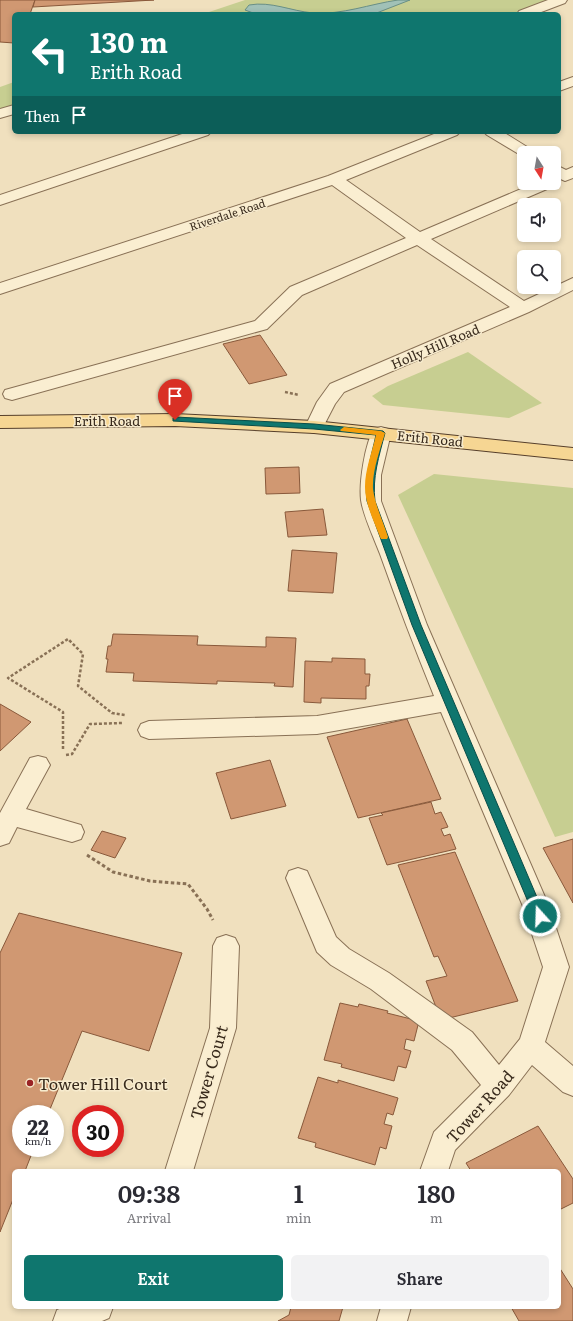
<!DOCTYPE html>
<style>
body{margin:0;font-family:Literata,serif;background:#f2f2f3;color:#2b2b33;height:100vh;display:flex;flex-direction:column;font-size:15px;white-space:nowrap}
*{box-sizing:border-box;margin:0}
p{font-size:13px;color:#7c7c81}
.icon{flex:none;width:22px;height:22px;fill:none;stroke:currentColor;stroke-width:2;stroke-linecap:round;stroke-linejoin:round}
.map{position:relative;flex:1;overflow:hidden}
.drawer{position:absolute;left:12px;top:1169px;width:549px;height:140px;display:flex;flex-direction:column;background:#fff;border-radius:6px;box-shadow:0 2px 6px #0003}
.drawer>*{flex:none}
.guide{position:absolute;left:12px;top:12px;width:549px;height:122px;border-radius:6px;box-shadow:0 2px 6px #0003;background:#0f766e;color:#fff;overflow:hidden}
.needle{width:26px;rotate:169deg}
.tools{position:absolute;left:517px;top:146px;display:grid;gap:8px}
.tools a{display:grid;place-items:center;width:44px;height:44px;border-radius:6px;background:#fff;box-shadow:0 2px 6px #0003;font-size:20px}
.speed{position:absolute;left:12px;top:1105px;display:flex;gap:8px;font-size:20px;font-weight:700;text-align:center}
.speed>*{display:grid;place-content:center;width:52px;height:52px;border-radius:50%;background:#fff;box-shadow:0 2px 6px #0003;line-height:1}
.speed small{font-size:10px;font-weight:400}
.speed .limit{border:6px solid #d22;background:#fff;color:#111}
.pin{position:absolute;display:grid;place-items:center;width:34px;height:34px;color:#fff;margin:-41px -17px;border-radius:50% 50% 50% 0;rotate:-45deg;box-shadow:0 0 4px #0007}
.pin .icon{rotate:45deg}
.me{position:absolute;width:44px;margin:-22px;rotate:340deg;stroke-linejoin:round;filter:drop-shadow(0 0 3px #0008)}
.turn{display:flex;align-items:center;gap:14px;height:84px;padding:0 12px;font-size:18px}
.turn .icon{width:52px;height:52px;stroke-width:2.5}
.turn b{display:block;font-size:28px;line-height:34px}
.then{display:flex;align-items:center;height:38px;padding:0 12px;background:#0003;gap:8px;font-size:15px}
.eta{display:flex;justify-content:space-evenly;align-items:center;height:68px;text-align:center}
.eta b{font-size:24px;font-weight:600;line-height:28px}
.primary-button{display:flex;gap:8px;margin-top:auto;padding:8px 12px}
.primary-button a{flex:1;height:46px;border-radius:6px;background:#0f766e;color:#fff;font-size:16px;font-weight:600;line-height:46px;text-align:center}
.primary-button a+a{background:#f2f2f3;color:#2b2b33}
.map>svg:first-child{display:block}
.green{fill:#c7ce91}
.water{fill:#a1c1b7;stroke:#698f85}
.building{fill:#d09872;stroke:#89593b}
.lines{fill:none;stroke-linecap:round;stroke-linejoin:round}
.minor-casing{stroke:#897156;stroke-width:2}
.major-casing{stroke:#563f2b;stroke-width:2}
.path-far1{stroke:#897156;stroke-width:2.5;stroke-dasharray:3 2;stroke-linecap:butt}
.path{stroke:#897156;stroke-width:3;stroke-dasharray:3.5 2.5;stroke-linecap:butt}
.minor{fill:#faeed1;fill-rule:evenodd}
.major{fill:#f6d693;fill-rule:evenodd}
.route{fill:#0f766e;stroke:#0a4d48}
.slow{fill:#f59e0b}
.poi-dot{fill:#9a2325;stroke:#f7ebce;stroke-width:1.5}
.labels{text-anchor:middle;dominant-baseline:central;stroke-width:3;stroke-linejoin:round;paint-order:stroke}
.far-street-label{font-size:11px;fill:#37291b;stroke:#f7ebce}
.street-label{font-size:13px;fill:#37291b;stroke:#f7ebce}
.near-street-label{font-size:16px;fill:#37291b;stroke:#f7ebce}
.near-poi-label{font-size:16px;fill:#37291b;stroke:#f7ebce;text-anchor:start}
</style>
<div class="map">
<svg width="573" height="1321" viewBox="0 0 573 1321">
<rect width="100%" height="100%" fill="#f0e0be"/>
<g class="green">
<polygon points="245,0 560,0 524,14 203,14"/>
<polygon points="14,82 14,109 0,114 0,87"/>
<polygon points="468,352 542,403 509,418 383,405 372,396 388,386"/>
<polygon points="434,474 573,488 573,832 555,837 398,495"/>
</g>
<path class="water" d="M398 0H410L374 14H256L245 10 249 5C271 1 291 11 313 13 342 15 370 4 398 0Z"/>
<g class="building">
<polygon points="0,0 35,0 30,14 14,14 14,43 0,42"/>
<polygon points="35,0 154,0 33,7"/>
<polygon points="260,335 287,375 249,384 223,344"/>
<polygon points="299,467 300,493 266,494 265,468"/>
<polygon points="323,509 327,535 288,537 285,512"/>
<polygon points="292,550 337,553 333,593 288,591"/>
<polygon points="113,634 198,636 197,645 266,647 266,637 296,638 293,687 274,686 275,683 217,681 217,684 133,681 134,673 106,672 108,659 106,659 108,646 111,646"/>
<polygon points="332,658 365,659 365,674 370,674 369,686 366,686 366,699 321,698 321,703 304,702 305,661 332,662"/>
<polygon points="0,704 31,722 0,751"/>
<polygon points="407,719 441,799 358,818 327,737"/>
<polygon points="270,760 286,806 231,819 216,773"/>
<polygon points="431,802 435,814 441,812 448,827 441,829 444,836 450,834 456,849 387,865 369,818 383,815 381,813"/>
<polygon points="102,831 126,838 115,858 91,850"/>
<polygon points="573,839 573,903 543,848"/>
<polygon points="455,852 518,1001 441,1020 426,981 447,976 438,956 434,957 398,865"/>
<polygon points="19,913 182,953 149,1051 82,1031 48,1114 21,1114 21,1148 34,1148 25,1171 14,1171 14,1197 0,1232 0,953"/>
<polygon points="340,1003 358,1007 359,1004 388,1011 387,1013 419,1021 414,1041 406,1039 404,1049 411,1051 406,1068 398,1066 394,1081 341,1067 342,1064 324,1060"/>
<polygon points="318,1077 338,1083 338,1080 398,1098 393,1115 387,1113 384,1124 392,1126 386,1149 380,1147 375,1165 315,1147 316,1143 298,1138"/>
<polygon points="538,1126 573,1179 573,1203 559,1210 559,1171 471,1171 466,1163"/>
<polygon points="559,1267 573,1289 573,1321 519,1321 511,1307 559,1307"/>
<polygon points="291,1307 343,1307 339,1321 278,1321 289,1315"/>
</g>
<g class="lines">
<defs>
<g id="minor">
<polygon points="548,0 567,0 565,3 536,14 517,14 519,11"/>
<polygon points="573,77 573,86 559,91 559,82"/>
<polygon points="14,105 14,114 0,118 0,109"/>
<polygon points="188,132 211,132 208,135 0,205 0,195"/>
<polygon points="439,132 460,132 457,135 346,180 420,232 535,183 554,183 554,180 556,183 554,186 431,239 524,301 573,278 573,290 529,312 344,392 335,404 321,431 314,433 307,431 305,427 317,402 330,384 510,307 417,245 302,295 267,329 12,400 5,398 3,394 5,390 255,321 290,287 406,238 332,185 0,294 0,283 328,176"/>
<polygon points="484,132 503,132 532,150 535,153 524,153 524,157 522,156 487,135"/>
<polygon points="554,164 566,170 573,167 573,178 565,181 554,176"/>
<path d="M381 427 388 429 391 433 381 475V501L427 625 548 904 569 967 545 1042 573 1066V1096L563 1092 532 1065 509 1095 455 1150 448 1171H420L434 1132 481 1085 452 1050 371 989 331 965 317 952 286 878 289 871 298 868 307 871 336 937 349 949 389 973 472 1032 499 1065 520 1039 543 967 522 904 441 712 317 734 149 739 141 736 138 730 141 724 149 721 317 716 434 696C415 649 397 602 380 554 374 538 363 515 361 500 359 483 365 443 374 429Z"/>
<polygon points="38,756 46,758 50,765 26,809 81,825 84,832 81,839 72,842 17,827 9,843 0,846 0,813 30,758"/>
<polygon points="226,935 235,938 239,946 236,1028 193,1171 165,1171 210,1028 213,946 217,938"/>
<polygon points="64,1307 113,1307 109,1318 102,1321 53,1321 57,1310"/>
<polygon points="381,1307 411,1307 407,1321 377,1321"/>
</g>
<polygon id="major" points="175,414 314,421 573,448 573,460 314,433 175,426 0,428 0,416"/>
</defs>
<use href="#minor" class="minor-casing"/>
<use href="#major" class="major-casing"/>
<g class="path-far1">
<polyline points="285,392 299,395"/>
<polyline points="63,749 63,712 8,678 68,639 83,654 78,686 112,713 125,715"/>
<polyline points="66,755 72,754 90,724 122,723"/>
</g>
<polyline class="path" points="87,855 113,872 150,881 188,884 207,909 213,920"/>
<use href="#minor" class="minor"/>
<use href="#major" class="major"/>
</g>
<path class="route" d="M175 417 314 424 383 431 385 433C379 456 372 478 375 501L421 625 545 916 543 919 540 921 536 919 534 916 412 625 367 501C364 478 371 458 376 435L314 429 173 421V418Z"/>
<path class="slow" d="M344 427 381 431 385 433C380 450 372 471 373 489 375 505 383 521 388 537L387 539H381L380 537C374 521 365 504 365 487 365 470 372 452 376 435L341 431 340 430Z"/>
<circle class="poi-dot" cx="30" cy="1083" r="4"/>
<g class="labels">
<g class="far-street-label">
<text transform="translate(227 214) rotate(-18)">Riverdale Road</text>
</g>
<g class="street-label">
<text transform="translate(435 346) rotate(-23)">Holly Hill Road</text>
<text x="107" y="420">Erith Road</text>
<text transform="translate(430 438) rotate(6)">Erith Road</text>
</g>
<g class="near-street-label">
<text transform="translate(208 1072) rotate(-74)">Tower Court</text>
<text transform="translate(479 1106) rotate(-48)">Tower Road</text>
</g>
<g class="near-poi-label">
<text x="38" y="1083">Tower Hill Court</text>
</g>
</g>
</svg>
<div class="tools">
<a><svg class="needle" viewBox="-14 -14 28 28"><path d="M0-13l5 13h-10z" fill="#e53935"/><path d="M0 13l5-13h-10z" fill="#7c7c81"/></svg></a>
<a><svg class="icon" aria-label="sound" viewBox="0 0 24 24"><path d="M4 9h4l5-4v14l-5-4H4zM17 9q2 3 0 6"/></svg></a>
<a><svg class="icon" aria-label="search" viewBox="0 0 24 24"><circle cx="10" cy="10" r="6"/><path d="M15 15l6 6"/></svg></a>
</div>
<div class="speed"><div>22<small>km/h</small></div><div class="limit">30</div></div>
<div class="pin" style="left:175px;top:420px;background:#d93025"><svg class="icon" aria-label="arrive" viewBox="0 0 24 24"><path d="M6 21V4h12l-3 4 3 4H6"/></svg></div>
<svg class="me" style="left:540px;top:916px" viewBox="-20 -20 40 40"><circle r="17" fill="#0f766e" stroke="#fff" stroke-width="3"/><path d="M0-11L8 9 0 5-8 9z" fill="#fff"/></svg>
<div class="guide">
<div class="turn"><svg class="icon" aria-label="left" viewBox="0 0 24 24"><path d="M17 20v-9H6M10 6l-5 5 5 5"/></svg><div><b>130 m</b>Erith Road</div></div>
<div class="then">Then<svg class="icon" aria-label="arrive" viewBox="0 0 24 24"><path d="M6 21V4h12l-3 4 3 4H6"/></svg></div>
</div>
<section class="drawer">
<div class="eta">
<div><b>09:38</b><p>Arrival</p></div>
<div><b>1</b><p>min</p></div>
<div><b>180</b><p>m</p></div>
</div>
<div class="primary-button"><a>Exit</a><a>Share</a></div>
</section>
</div>
